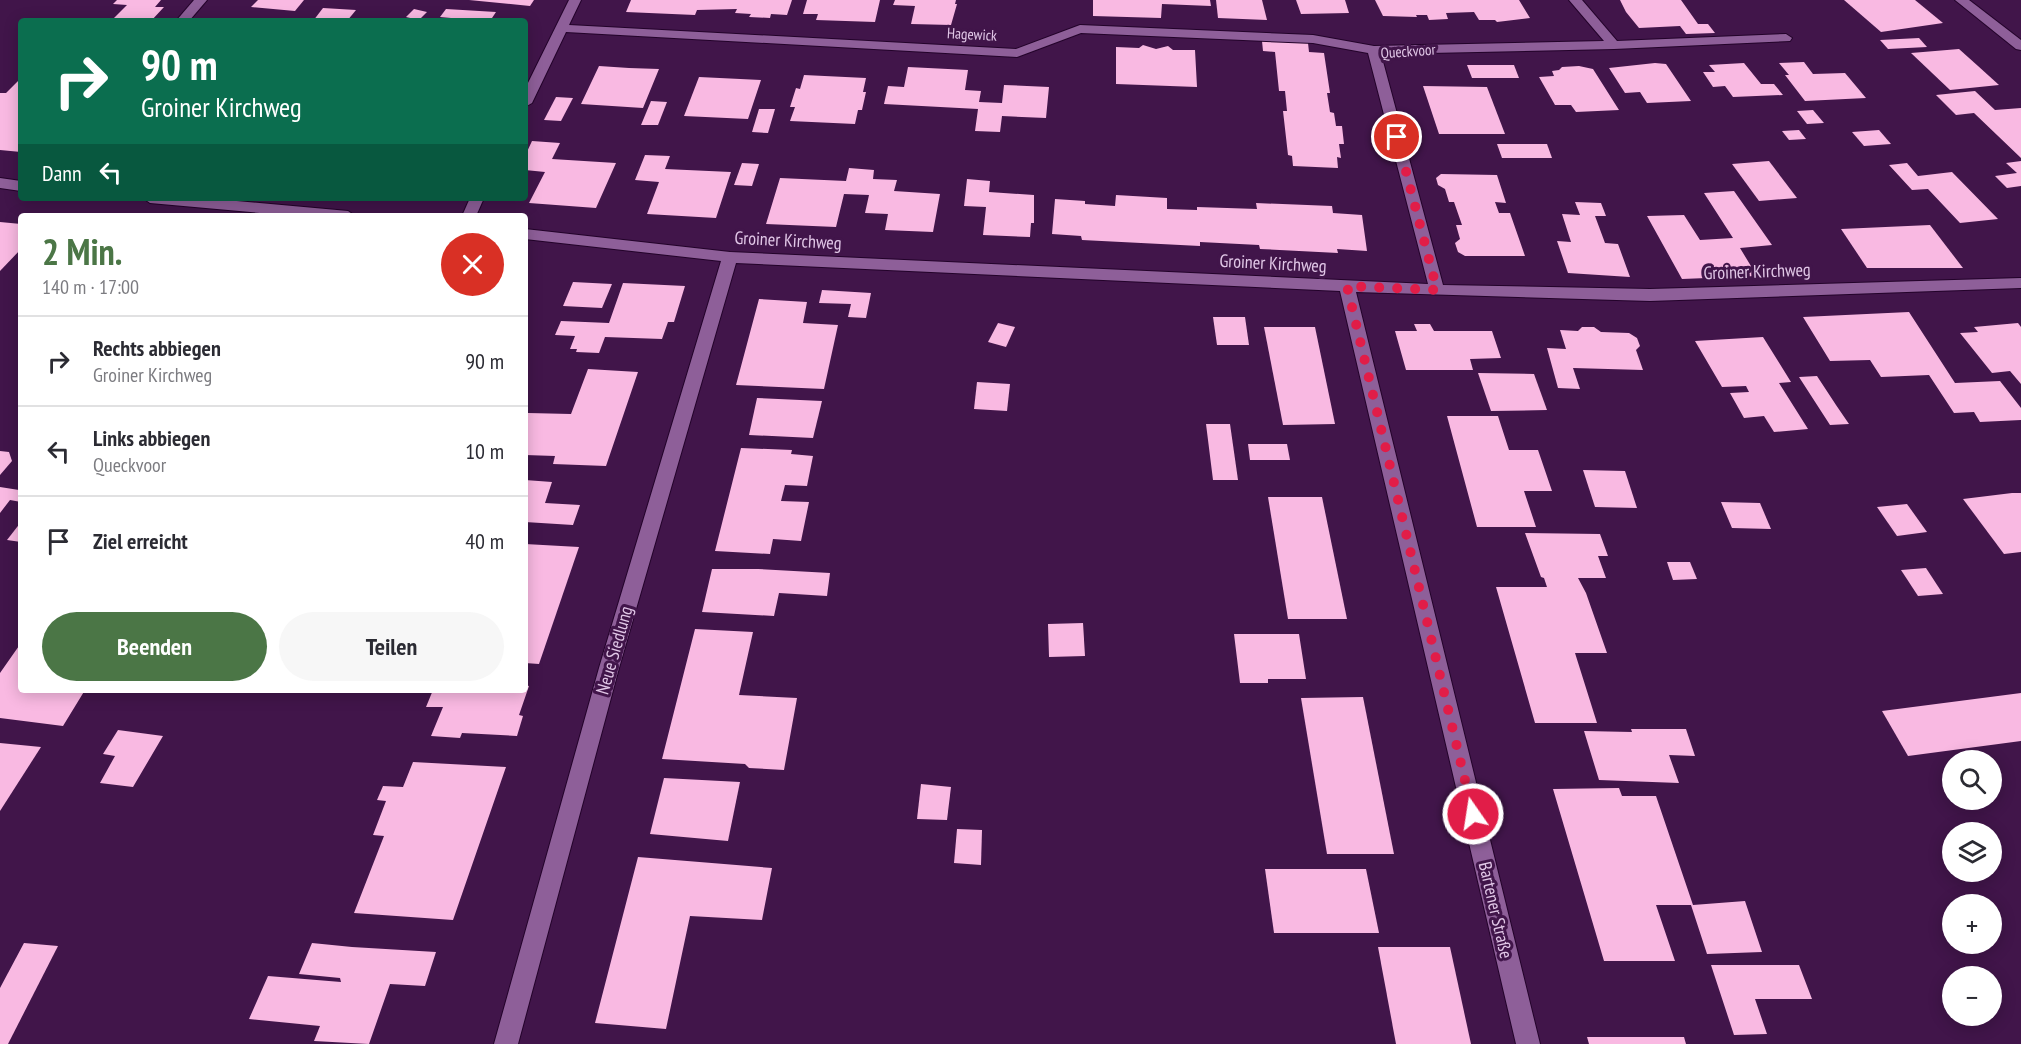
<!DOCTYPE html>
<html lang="de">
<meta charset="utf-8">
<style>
body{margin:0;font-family:"PT Sans Narrow",sans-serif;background:#f7f7f7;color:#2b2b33;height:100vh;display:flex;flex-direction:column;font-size:22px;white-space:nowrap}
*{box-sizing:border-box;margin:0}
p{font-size:20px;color:#7c7c81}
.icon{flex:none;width:33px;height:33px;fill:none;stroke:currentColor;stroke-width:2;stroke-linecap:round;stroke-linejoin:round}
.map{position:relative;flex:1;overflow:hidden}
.panel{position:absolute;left:18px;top:213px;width:510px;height:480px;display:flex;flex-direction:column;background:#fff;border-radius:6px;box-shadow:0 3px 15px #0003}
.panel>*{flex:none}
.top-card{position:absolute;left:18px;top:18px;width:510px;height:183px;border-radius:6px;box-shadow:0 3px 15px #0003;background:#0b6e4f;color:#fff;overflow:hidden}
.controls{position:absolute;left:1942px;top:750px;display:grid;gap:12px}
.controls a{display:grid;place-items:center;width:60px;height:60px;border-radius:50%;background:#fff;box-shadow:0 3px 15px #0003;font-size:30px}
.pin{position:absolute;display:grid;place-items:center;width:51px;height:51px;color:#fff;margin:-26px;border:3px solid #fff;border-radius:50%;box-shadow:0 2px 6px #0007}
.me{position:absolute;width:66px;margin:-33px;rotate:347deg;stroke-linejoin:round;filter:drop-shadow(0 0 4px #0008)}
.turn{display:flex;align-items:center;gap:21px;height:126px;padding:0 24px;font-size:27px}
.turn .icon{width:78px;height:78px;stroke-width:2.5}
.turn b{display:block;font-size:42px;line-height:51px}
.then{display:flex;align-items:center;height:57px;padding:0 24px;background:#0003;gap:12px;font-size:22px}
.round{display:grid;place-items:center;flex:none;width:63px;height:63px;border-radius:32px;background:#f7f7f7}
.summary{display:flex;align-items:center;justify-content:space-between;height:102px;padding:0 24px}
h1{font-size:36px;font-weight:700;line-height:45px;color:#4b7646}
.action{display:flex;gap:12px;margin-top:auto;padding:12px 24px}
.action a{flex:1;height:69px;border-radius:36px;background:#4b7646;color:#fff;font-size:24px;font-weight:700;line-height:69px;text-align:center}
.action a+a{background:#f7f7f7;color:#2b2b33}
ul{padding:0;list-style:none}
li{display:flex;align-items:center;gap:18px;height:90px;padding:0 24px;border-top:2px solid #e1e1e2}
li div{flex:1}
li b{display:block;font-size:22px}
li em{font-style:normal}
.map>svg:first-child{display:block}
.building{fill:#f9b9e2}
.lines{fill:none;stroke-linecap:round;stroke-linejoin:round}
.street-casing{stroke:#23032a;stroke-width:2}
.street{fill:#8e5f99;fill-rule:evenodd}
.route{stroke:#e11d48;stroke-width:10;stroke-dasharray:0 18}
.labels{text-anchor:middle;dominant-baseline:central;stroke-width:6;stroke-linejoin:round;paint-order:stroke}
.far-street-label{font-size:15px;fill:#e1c7e7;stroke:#41154a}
.street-label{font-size:18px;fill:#e1c7e7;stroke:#41154a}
</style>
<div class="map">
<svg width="2021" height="1044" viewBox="0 0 2021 1044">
<rect width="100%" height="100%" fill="#41154a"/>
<g class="building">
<polygon points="117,0 161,0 155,7 164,7 151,21 111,21 127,5 113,4"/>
<polygon points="258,0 304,0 295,11 251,7"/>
<polygon points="469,0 534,0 530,6"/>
<polygon points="631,0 792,0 787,15 771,14 770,18 749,17 751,14 735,13 737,9 697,10 695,15 626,12"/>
<polygon points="807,0 880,0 875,22 816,20 818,14 803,14"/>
<polygon points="895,0 956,0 955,4 957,4 951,25 911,24 915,6 893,5"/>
<polygon points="1093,0 1210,0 1211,6 1162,4 1161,18 1093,16"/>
<polygon points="1216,0 1262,0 1267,20 1218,18"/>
<polygon points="1296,0 1345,0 1349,13 1301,14"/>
<polygon points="1375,0 1519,0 1530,18 1497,22 1495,20 1479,20 1474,12 1446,13 1448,19 1429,20 1427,15 1416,15 1417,17 1383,16"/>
<polygon points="1620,0 1681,0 1698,24 1708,24 1715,33 1686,34 1680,26 1639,28 1626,12"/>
<polygon points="1844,0 1915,0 1943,23 1881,32"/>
<polygon points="323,8 356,10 347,21 313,21"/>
<polygon points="414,9 427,12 419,20 406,17"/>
<polygon points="446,9 496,12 490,21 449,21 451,18 440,17"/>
<polygon points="1919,38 1927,47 1888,49 1880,40"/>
<polygon points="1262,41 1308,43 1309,52 1324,53 1330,93 1327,93 1330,112 1334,113 1336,126 1342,126 1344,144 1339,144 1341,158 1337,157 1338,168 1293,166 1292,156 1288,155 1283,111 1287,111 1285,91 1279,91 1275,52 1263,51"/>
<polygon points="1143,45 1156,49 1168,46 1173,50 1195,50 1197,87 1116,84 1116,47 1139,48"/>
<polygon points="1959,49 1978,66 1999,85 1950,90 1911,53"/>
<polygon points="1804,62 1813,74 1845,73 1866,98 1805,101 1785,75 1789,75 1779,63"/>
<polygon points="1655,63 1666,64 1691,101 1647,103 1640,92 1625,93 1609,68"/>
<polygon points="1744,63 1761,84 1774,84 1783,95 1733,97 1725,86 1713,87 1703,72 1715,72 1709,65"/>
<polygon points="1467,65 1514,65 1519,78 1472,78"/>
<polygon points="599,66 629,68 659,69 643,108 581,104"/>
<polygon points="1579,66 1593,69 1619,110 1576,112 1571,105 1555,105 1539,77 1554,76 1552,71 1559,70 1562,67"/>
<polygon points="908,67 968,70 965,90 981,91 979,102 1002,103 1004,85 1049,87 1046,118 1002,116 1000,132 975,131 978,109 884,104 888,86 904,87"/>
<polygon points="804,75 866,78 863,92 866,92 862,110 858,110 855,124 790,121 795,107 790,107 796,88 800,89"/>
<polygon points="699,77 761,80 748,119 684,116"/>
<polygon points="21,78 21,110 18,113 21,114 21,152 0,150 0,93 6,93"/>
<polygon points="1423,86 1487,87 1505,134 1439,134"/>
<polygon points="1975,91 1995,110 2021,108 2021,158 1974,113 1956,115 1936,95"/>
<polygon points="556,97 573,98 561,121 544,120"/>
<polygon points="651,101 667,102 658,125 641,125"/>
<polygon points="759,109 775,109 768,133 752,132"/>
<polygon points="1813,110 1824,123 1807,124 1797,111"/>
<polygon points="1799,130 1806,139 1789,140 1782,131"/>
<polygon points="1879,130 1891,144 1864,146 1852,132"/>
<polygon points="532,141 560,143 552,159 616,163 596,208 529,203 545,172 525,170 525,156"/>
<polygon points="1497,144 1547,144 1552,158 1502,158"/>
<polygon points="645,155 670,156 665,169 731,172 716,218 647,214 659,182 635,180"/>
<polygon points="1769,161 1797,198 1759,201 1732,164"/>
<polygon points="2021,161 2021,186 2007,188 1995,176 2017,173 2006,163"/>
<polygon points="742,163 759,164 752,186 734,185"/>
<polygon points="1907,163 1918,176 1952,172 1998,219 1960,223 1928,189 1912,190 1889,165"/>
<polygon points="849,168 874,170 873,179 897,180 894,191 940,194 933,232 885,230 888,214 865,213 869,195 844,194 836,227 766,224 780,178 846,181"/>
<polygon points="1441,174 1497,175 1506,203 1495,202 1499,213 1510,213 1525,256 1465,256 1458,252 1455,243 1460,239 1456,225 1462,225 1454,202 1449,202 1445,189 1438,185 1436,178"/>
<polygon points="967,179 990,181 989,192 1034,195 1034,223 1031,223 1030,237 983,235 986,207 964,206"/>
<polygon points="1734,191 1772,245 1740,248 1757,276 1682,279 1647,216 1684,215 1700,240 1733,238 1704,193"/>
<polygon points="1116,195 1167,198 1167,209 1197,210 1197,207 1257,209 1256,203 1332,206 1333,213 1362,215 1367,251 1337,249 1338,253 1260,249 1259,245 1200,242 1200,246 1082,240 1081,236 1052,234 1055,199 1085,201 1085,204 1115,206"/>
<polygon points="1575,202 1601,203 1606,216 1595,216 1605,243 1618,244 1630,277 1568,273 1557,241 1571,242 1562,214 1580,215"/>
<polygon points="0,222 21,224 21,249 0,271"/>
<polygon points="1930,225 1963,268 1867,268 1841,229"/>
<polygon points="573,282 612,284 602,308 563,306"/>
<polygon points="623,283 685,286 674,322 668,322 662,339 605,337 599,353 576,352 577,349 570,349 575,336 555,335 561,321 609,323"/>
<polygon points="822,290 871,293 866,318 848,317 851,304 819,303"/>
<polygon points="759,299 807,302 803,323 838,325 824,389 736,385"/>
<polygon points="1909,312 1955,383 2000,381 2021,408 2021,420 1980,422 1974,412 1954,413 1929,375 1881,377 1870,360 1830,361 1803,317"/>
<polygon points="1213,317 1245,317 1249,345 1217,345"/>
<polygon points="998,323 1015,327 1006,347 988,342"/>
<polygon points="2018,323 2021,327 2021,384 2010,371 1992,373 1960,333 1978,332 1974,327"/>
<polygon points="1414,324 1430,324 1434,331 1492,331 1501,358 1470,359 1473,370 1406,370 1395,331 1417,331"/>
<polygon points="1264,327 1315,327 1335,424 1283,425"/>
<polygon points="1582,327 1594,327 1601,332 1629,333 1637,338 1640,346 1636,350 1643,370 1573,368 1580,389 1558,388 1547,348 1566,349 1560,330 1578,331"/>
<polygon points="1763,337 1791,382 1779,383 1808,429 1774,432 1764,416 1744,418 1730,393 1749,392 1746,386 1722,387 1695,341"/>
<polygon points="588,369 638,372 606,466 553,464 555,456 525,455 525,420 528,413 571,414"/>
<polygon points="1478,373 1534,374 1547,410 1491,411"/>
<polygon points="1817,376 1836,405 1849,424 1830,425 1799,377"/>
<polygon points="977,382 1010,384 1007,411 974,409"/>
<polygon points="757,398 822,401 813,438 749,435"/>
<polygon points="1447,416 1498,416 1509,450 1538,450 1552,491 1524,491 1536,527 1477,527"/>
<polygon points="1206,424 1230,424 1238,480 1213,480"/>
<polygon points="1248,444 1287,444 1290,460 1250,460"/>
<polygon points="741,448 792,450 791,454 813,456 807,486 785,485 781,501 809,502 801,541 773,539 770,554 715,551"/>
<polygon points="0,451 9,452 12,461 0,475"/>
<polygon points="1583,470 1625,471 1637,508 1595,507"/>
<polygon points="525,480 552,482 545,503 580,505 573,525 525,522"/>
<polygon points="0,487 19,490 21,488 21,502 10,500 0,513"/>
<polygon points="2012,493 2021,493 2021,552 2004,554 1963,499"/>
<polygon points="1268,497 1322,497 1347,619 1288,619"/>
<polygon points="1721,502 1760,503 1771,529 1732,528"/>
<polygon points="1907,504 1927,532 1897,536 1877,507"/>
<polygon points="21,522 21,542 7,540"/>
<polygon points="1525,533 1600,534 1608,556 1598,556 1606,578 1578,578 1586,593 1607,653 1575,653 1597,723 1535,723 1496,587 1547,587 1544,578 1541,577"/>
<polygon points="525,544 579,547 539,664 525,663"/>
<polygon points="1667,562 1690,562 1697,579 1673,580"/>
<polygon points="1926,568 1943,594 1918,596 1901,570"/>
<polygon points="712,569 758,569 830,573 827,596 779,593 774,616 702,612"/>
<polygon points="1083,623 1085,656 1049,657 1048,624"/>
<polygon points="695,629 753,632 739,695 797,698 784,770 749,768 745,764 662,759"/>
<polygon points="1234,634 1299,634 1306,679 1268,679 1268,683 1240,683"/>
<polygon points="21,643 21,690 85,690 63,726 0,718 0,673"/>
<polygon points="525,685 529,686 519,715 523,716 517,736 462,733 460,738 431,736 443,707 426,707 433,690 525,690"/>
<polygon points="2021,693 2021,741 1908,756 1882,711"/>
<polygon points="1363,697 1394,854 1327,854 1301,698"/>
<polygon points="1631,729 1686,729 1695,756 1669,755 1679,783 1599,780 1584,731 1632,732"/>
<polygon points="118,730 163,736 133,787 100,783 115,756 103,754"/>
<polygon points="0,743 41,747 0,811"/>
<polygon points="413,762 506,767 453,920 354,913 384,836 373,835 386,801 377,800 383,786 403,787"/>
<polygon points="664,778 740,782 728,841 650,834"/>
<polygon points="921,784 951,787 947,820 917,819"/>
<polygon points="1619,788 1622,796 1656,796 1693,905 1745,901 1762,952 1707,954 1691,905 1656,905 1675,961 1604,961 1553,789"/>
<polygon points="957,829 982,830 981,865 954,863"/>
<polygon points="638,857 772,868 762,920 690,916 666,1029 595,1023"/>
<polygon points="1265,869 1366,869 1379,933 1274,933"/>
<polygon points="24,943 58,946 8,1044 0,1044 0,988"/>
<polygon points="312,943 352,947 436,952 425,986 390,984 369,1044 314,1041 320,1026 249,1019 268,976 341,982 340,978 299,974"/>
<polygon points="1378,947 1450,947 1471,1044 1396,1044"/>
<polygon points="1711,965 1799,965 1812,999 1755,999 1767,1034 1734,1035"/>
<polygon points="1587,1037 1684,1037 1686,1044 1589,1044"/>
</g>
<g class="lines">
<defs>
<g id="street">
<polygon points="194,0 207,0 189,21 176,21"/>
<polygon points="569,0 581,0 569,25 1016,49 1080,25 1313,35 1374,46 1604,41 1569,0 1582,0 1617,41 1786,34 1792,38 1790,41 1614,49 1381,54 1443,285 1650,289 2021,278 2021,288 1650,301 1356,292 1540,1044 1516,1044 1340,291 736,263 619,668 518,1044 494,1044 599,668 721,261 525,239 525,229 730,252 1428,284 1368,53 1313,43 1081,33 1017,57 566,32 532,103 525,107 525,89"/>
<polygon points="1955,0 1969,0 2021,40 2021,50 2016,49"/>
<polygon points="0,178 21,181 21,191 0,188"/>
<polygon points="143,198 203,198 348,211 355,216 294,216 150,203"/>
<polygon points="470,198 484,198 476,216 462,216"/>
</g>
</defs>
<use href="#street" class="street-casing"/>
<use href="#street" class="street"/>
</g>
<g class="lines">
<polyline class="route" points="1397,137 1437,290 1347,286 1473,814"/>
</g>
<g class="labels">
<g class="far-street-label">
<text transform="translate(972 34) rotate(3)">Hagewick</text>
<text transform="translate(1408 51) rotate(-4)">Queckvoor</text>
</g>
<g class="street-label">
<text transform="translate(788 240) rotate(3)">Groiner Kirchweg</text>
<text transform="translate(1273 263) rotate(3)">Groiner Kirchweg</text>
<text transform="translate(1757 271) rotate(-2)">Groiner Kirchweg</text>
<text transform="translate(614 650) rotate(-74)">Neue Siedlung</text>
<text transform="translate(1496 910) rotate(77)">Bartener Straße</text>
</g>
</g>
</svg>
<div class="controls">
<a><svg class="icon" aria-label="search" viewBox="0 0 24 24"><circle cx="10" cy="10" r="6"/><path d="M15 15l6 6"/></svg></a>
<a><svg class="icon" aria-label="layers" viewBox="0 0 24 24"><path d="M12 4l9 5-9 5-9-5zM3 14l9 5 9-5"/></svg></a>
<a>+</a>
<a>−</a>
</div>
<div class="pin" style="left:1397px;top:137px;background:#d93025"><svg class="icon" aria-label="arrive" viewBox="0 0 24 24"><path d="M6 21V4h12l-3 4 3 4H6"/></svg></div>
<svg class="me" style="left:1473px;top:814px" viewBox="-20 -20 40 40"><circle r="17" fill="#e11d48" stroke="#fff" stroke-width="3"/><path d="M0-11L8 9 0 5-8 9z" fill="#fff"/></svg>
<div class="top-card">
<div class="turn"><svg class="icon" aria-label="right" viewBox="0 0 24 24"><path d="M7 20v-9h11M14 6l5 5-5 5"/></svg><div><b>90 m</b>Groiner Kirchweg</div></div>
<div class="then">Dann<svg class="icon" aria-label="left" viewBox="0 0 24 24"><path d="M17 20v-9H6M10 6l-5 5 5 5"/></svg></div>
</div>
<section class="panel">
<div class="summary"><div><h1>2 Min.</h1><p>140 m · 17:00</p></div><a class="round" style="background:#d93025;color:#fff"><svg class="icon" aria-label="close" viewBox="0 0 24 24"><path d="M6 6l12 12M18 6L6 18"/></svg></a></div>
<ul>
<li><svg class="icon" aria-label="right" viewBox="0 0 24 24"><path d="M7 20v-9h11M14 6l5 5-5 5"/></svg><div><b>Rechts abbiegen</b><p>Groiner Kirchweg</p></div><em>90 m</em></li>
<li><svg class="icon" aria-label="left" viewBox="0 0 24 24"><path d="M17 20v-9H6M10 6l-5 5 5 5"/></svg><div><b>Links abbiegen</b><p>Queckvoor</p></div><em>10 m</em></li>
<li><svg class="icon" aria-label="arrive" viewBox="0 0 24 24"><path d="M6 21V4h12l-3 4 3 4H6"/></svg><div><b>Ziel erreicht</b></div><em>40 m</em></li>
</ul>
<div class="action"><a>Beenden</a><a>Teilen</a></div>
</section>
</div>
